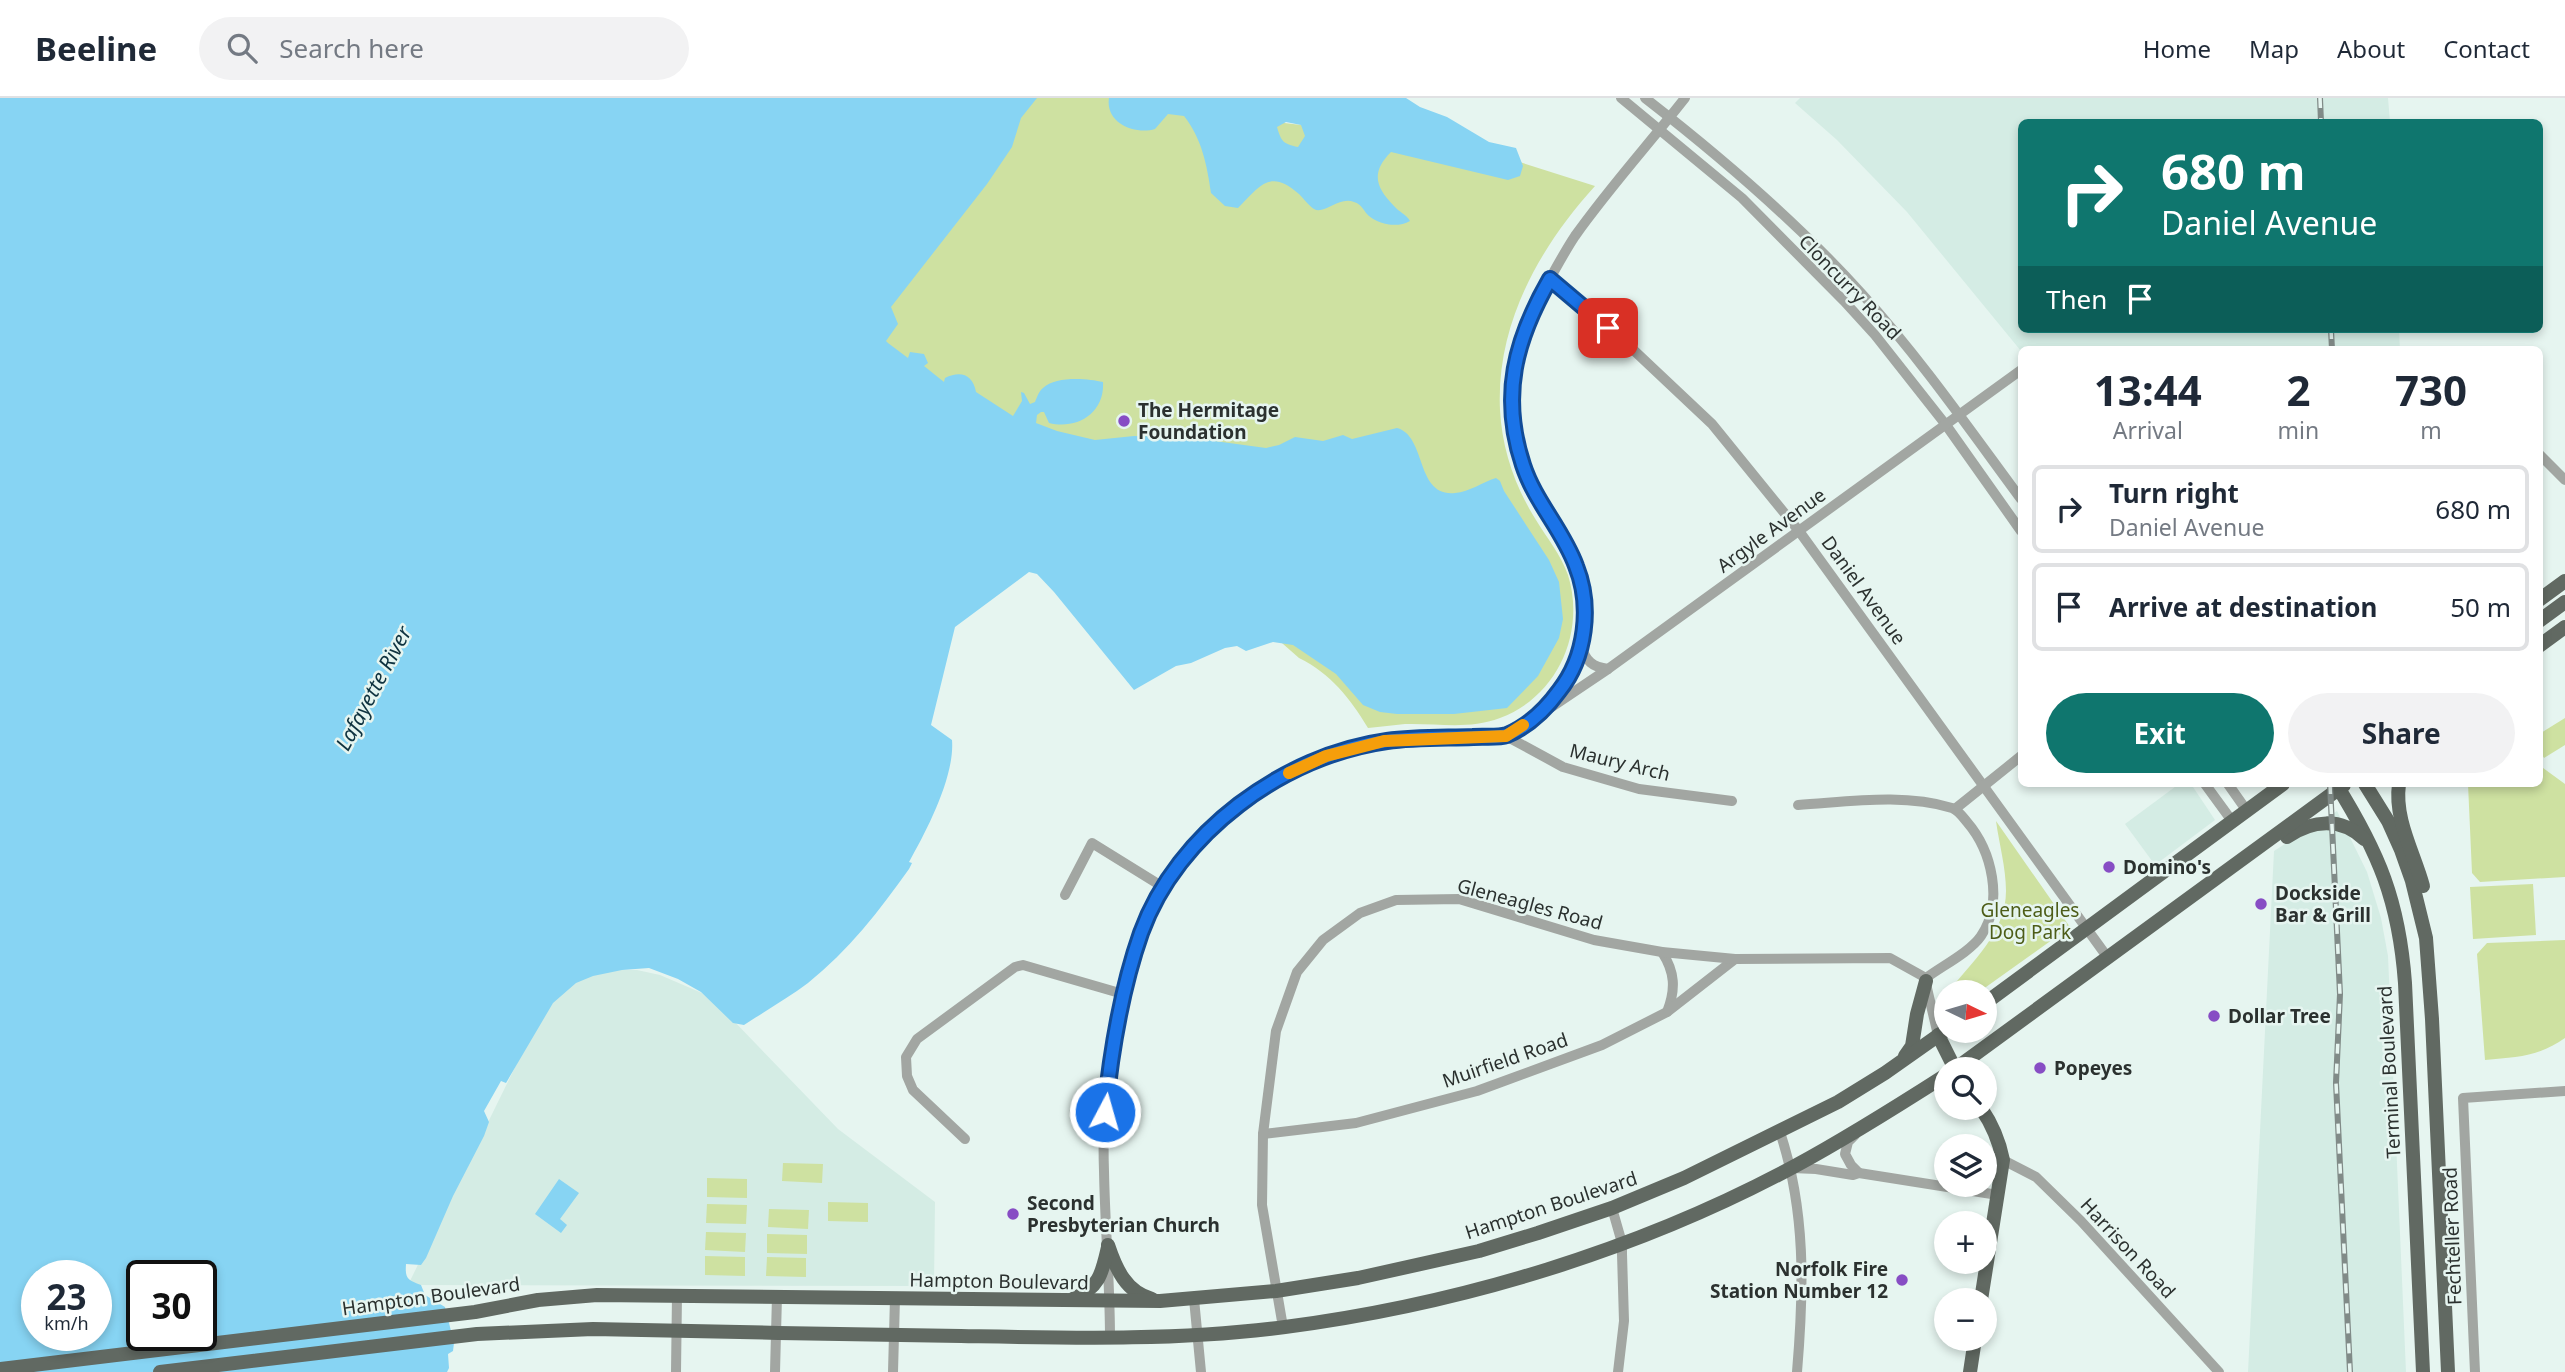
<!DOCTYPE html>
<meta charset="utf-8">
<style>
body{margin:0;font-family:"Noto Sans",sans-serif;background:#f2f2f3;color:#1f2937;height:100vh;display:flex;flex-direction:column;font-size:26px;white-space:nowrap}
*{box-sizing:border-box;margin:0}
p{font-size:23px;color:#747a83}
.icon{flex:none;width:38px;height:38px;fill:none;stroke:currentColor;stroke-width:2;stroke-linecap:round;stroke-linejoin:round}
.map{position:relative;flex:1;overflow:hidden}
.sheet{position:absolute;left:2018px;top:248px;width:525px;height:441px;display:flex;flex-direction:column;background:#fff;border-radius:10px;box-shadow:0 4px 10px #0003}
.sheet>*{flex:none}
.hud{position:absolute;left:2018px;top:21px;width:525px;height:214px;border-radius:10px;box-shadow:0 4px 10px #0003;background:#0f766e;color:#fff;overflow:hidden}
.needle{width:46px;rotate:95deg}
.fabs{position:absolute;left:1934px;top:882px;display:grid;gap:14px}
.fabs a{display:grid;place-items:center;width:63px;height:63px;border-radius:50%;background:#fff;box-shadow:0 4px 10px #0003;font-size:35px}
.speed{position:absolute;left:21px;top:1162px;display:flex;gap:14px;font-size:35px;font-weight:700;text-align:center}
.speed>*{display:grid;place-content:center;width:91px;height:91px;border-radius:50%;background:#fff;box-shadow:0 4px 10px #0003;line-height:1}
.speed small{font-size:18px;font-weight:400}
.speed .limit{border:4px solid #111;border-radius:10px;background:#fff;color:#111}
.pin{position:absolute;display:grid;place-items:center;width:60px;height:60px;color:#fff;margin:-30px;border-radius:14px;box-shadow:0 4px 10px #0006}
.me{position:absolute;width:77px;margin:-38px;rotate:6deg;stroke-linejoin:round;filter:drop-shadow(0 0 5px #0008)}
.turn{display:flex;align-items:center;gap:24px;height:147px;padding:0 28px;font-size:32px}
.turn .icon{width:91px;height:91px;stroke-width:2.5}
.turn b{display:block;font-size:49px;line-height:60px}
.then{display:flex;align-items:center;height:66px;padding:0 28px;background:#0003;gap:14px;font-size:26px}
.eta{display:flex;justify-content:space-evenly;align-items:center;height:119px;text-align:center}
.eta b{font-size:42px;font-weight:700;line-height:49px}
.action{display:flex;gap:14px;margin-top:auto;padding:14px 28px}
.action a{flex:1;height:80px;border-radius:42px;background:#0f766e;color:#fff;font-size:28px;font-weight:700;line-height:80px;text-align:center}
.action a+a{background:#f2f2f3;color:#1f2937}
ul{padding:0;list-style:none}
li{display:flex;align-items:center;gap:21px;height:88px;margin:0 14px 10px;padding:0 14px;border:4px solid #e0e1e3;border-radius:10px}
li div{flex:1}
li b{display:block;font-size:26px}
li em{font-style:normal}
header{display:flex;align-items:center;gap:42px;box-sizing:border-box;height:98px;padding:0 35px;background:#fff;border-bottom:2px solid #e0e1e3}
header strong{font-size:33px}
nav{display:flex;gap:38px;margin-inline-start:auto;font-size:24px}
.search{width:490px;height:63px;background:#f2f2f3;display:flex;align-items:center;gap:18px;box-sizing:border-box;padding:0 24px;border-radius:38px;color:#747a83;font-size:26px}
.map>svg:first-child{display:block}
.built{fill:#d4ece4}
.green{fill:#cee1a1}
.water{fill:#87d4f3;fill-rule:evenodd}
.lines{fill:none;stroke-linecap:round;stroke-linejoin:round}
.minor{stroke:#a2a6a2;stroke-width:10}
.major{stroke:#616962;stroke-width:14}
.rail-casing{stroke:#818b88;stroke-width:6}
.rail{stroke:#e6f5f0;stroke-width:3.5;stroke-dasharray:10;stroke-linecap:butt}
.route-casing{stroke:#114b97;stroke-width:18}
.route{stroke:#1a73e8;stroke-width:12}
.slow{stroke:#f59e0b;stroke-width:12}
.poi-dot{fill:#874dc4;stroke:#e6f5f0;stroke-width:2.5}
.labels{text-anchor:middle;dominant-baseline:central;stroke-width:5;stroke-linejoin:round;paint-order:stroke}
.street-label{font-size:19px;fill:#2b312f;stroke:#e6f5f0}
.poi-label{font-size:19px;font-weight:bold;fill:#2b312f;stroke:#e6f5f0;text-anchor:start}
.park-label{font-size:19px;fill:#4d5d18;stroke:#e6f5f0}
.water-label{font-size:21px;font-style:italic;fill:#0e323f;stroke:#e6f5f0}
</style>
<header>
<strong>Beeline</strong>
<div class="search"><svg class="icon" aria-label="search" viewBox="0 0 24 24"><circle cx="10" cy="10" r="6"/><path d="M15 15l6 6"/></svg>Search here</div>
<nav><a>Home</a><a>Map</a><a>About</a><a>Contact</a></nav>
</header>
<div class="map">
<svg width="2565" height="1274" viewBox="0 0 2565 1274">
<rect width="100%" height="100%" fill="#e6f5f0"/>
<g class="built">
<polygon points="1800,0 2388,0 2390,24 2021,24 2021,231 2399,231 2400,252 2021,253 1907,114 1837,42 1795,5"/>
<polygon points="2179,686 2191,686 2215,722 2155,767 2125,726"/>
<polygon points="2337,713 2367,774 2381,820 2388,858 2406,1274 2248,1274 2274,753"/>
<polygon points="613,872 637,872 660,877 702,895 731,920 838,1031 935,1104 934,1188 408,1187 556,886"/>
</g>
<g class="green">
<path d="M957 0H1248L1267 23 1466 47 1595 88C1539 150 1496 226 1500 312 1502 351 1515 389 1536 422 1547 440 1561 457 1568 477 1586 535 1557 599 1500 620 1468 632 1438 625 1405 626 1393 627 1381 629 1368 630 1350 600 1331 576 1299 560L1051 341 613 213Z"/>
<polygon points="2565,620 2565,647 2544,660 2539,652 2539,636"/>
<polygon points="2539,667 2565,686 2565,779 2480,784 2472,775 2468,686 2539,686"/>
<path d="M1996 723 2070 829 1979 894H1948C1972 864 2006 834 2006 793 2006 770 1999 745 1996 723Z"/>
<polygon points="2533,786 2536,837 2473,841 2470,789"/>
<path d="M2565 842V940C2538 959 2517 959 2485 962L2477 856 2487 845Z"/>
<polygon points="783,1065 823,1066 822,1085 782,1083"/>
<polygon points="707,1080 747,1081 747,1100 707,1099"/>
<polygon points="828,1104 868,1105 868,1124 828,1123"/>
<polygon points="707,1106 747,1107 746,1126 706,1125"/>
<polygon points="769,1111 809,1112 808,1131 768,1129"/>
<polygon points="706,1134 746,1135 745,1154 705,1152"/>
<polygon points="767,1136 807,1137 807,1156 767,1155"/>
<polygon points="705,1158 745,1159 745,1178 705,1177"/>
<polygon points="767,1159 806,1160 806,1179 766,1178"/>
</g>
<g class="water">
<path d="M0 0H1037L1021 20 1012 49 987 86 891 209 898 226 886 243 888 245 908 260 910 254 924 256 928 265 924 268 944 284 945 280C961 272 973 277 976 294L1013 318 1022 303 1021 294 1024 295 1030 306 1035 304C1037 299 1039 293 1043 290 1055 278 1087 280 1103 284 1105 316 1076 332 1049 325L1044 314H1041L1037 317 1036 325 1057 333 1095 342 1134 338 1185 339 1266 350 1279 347 1295 339 1323 343 1343 337 1352 341 1397 330C1427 338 1415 399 1455 395 1470 394 1482 384 1496 380L1500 383 1504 393 1549 462 1559 484 1563 521 1559 540 1538 578 1507 610 1454 616H1397L1380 614 1363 607 1336 576 1293 547 1273 544 1246 553 1237 548 1225 550 1191 565 1176 568 1134 592 1054 494 1037 476 1029 474 955 529 931 627 952 642C955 678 927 732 909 764L912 765 909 771C880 812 848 853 808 885 788 900 765 913 744 927L733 925 701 894 678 881 649 870 622 872 593 878 576 885 553 905 506 985 501 983 484 1013 489 1024 484 1038 453 1098 426 1160 421 1167 406 1166C405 1180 407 1182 421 1187L425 1197 445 1209 454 1245 453 1253 448 1256 449 1270 447 1274H0ZM37 1178H96V1237H37ZM142 1178H201V1237H142Z"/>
<path d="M1109 0H1406L1420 9 1447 19 1489 44 1516 50 1523 68 1520 78 1508 82 1391 54C1371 74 1375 89 1394 108 1399 114 1406 116 1410 123 1398 130 1380 127 1369 118 1364 114 1362 106 1354 104 1339 98 1324 117 1314 111 1309 108 1304 101 1299 96 1270 70 1260 88 1238 110L1225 108 1211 95C1207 67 1202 41 1184 18L1168 16 1155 31C1135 37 1105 25 1109 0ZM1286 24 1301 27 1305 38 1298 49C1283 46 1281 43 1277 29Z"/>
<polygon points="559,1081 579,1095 560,1121 567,1127 561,1135 535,1116"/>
</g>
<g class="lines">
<g class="minor">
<polyline points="1621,0 1742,100 1844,203 1875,237 1946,327 2021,433"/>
<path d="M1645 0C1721 59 1797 124 1862 196 1920 260 1970 332 2021 401"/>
<polyline points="1550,181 1625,244 1712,326 1799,433 2108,860"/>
<polyline points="2539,356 2565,382"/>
<path d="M1581 548C1586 563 1592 569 1608 571"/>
<polyline points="1550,610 1608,571 2021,272"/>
<polyline points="1506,638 1563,669 1639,691 1732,703"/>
<polyline points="2205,686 2232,723"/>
<polyline points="2228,686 2247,713"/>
<path d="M1798 707C1848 704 1903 695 1952 710 1958 712 1963 719 1967 724 1992 753 2004 804 1981 838 1970 854 1942 868 1926 880"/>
<polyline points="1955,711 2021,658"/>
<polyline points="1065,797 1092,745 1163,789"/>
<path d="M1662 854C1675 874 1676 891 1667 914"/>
<polyline points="1926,886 1938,937"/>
<path d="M1780 1034C1806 1113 1804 1191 1797 1274"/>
<polyline points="1263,1036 1356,1025 1477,993 1602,947 1667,914 1735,861"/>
<polyline points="1855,1037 1848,1044 1845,1056 1851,1067 1859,1075"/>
<polyline points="965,1041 913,992 907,978 906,959 917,941 1015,869 1023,867 1123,896"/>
<polyline points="2003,1062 2036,1079 2081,1123 2219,1274"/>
<polyline points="1792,1070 1816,1071 1853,1077 1859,1075 1998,1097"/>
<polyline points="1612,1110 1622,1145 1622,1156 1624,1223 1618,1274"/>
<polyline points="1194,1201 1201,1274"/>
<polyline points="1283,1229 1262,1107 1263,1036 1276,933 1297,874 1323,842 1360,815 1396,802 1459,801 1594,842 1662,854 1735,861 1890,860 1926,880"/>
<path d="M1110 1241C1110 1184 1105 1129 1104 1073 1101 994 1115 911 1141 837 1176 735 1283 659 1387 643 1416 638 1446 640 1475 639 1484 638 1498 640 1507 637 1534 628 1561 596 1573 570 1607 493 1565 456 1533 393 1512 352 1506 296 1518 252 1523 228 1535 207 1547 186 1556 170 1565 153 1575 138 1609 90 1649 46 1685 0"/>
<polyline points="676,1274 677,1197"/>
<polyline points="775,1274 777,1198"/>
<polyline points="893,1274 895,1200"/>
<polyline points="2475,1274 2463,1000 2565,993"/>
</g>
<g class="major">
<polyline points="2539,502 2565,483"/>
<polyline points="2539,523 2565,504"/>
<polyline points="2539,548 2565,529"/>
<path d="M2336 686C2379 755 2399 803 2405 885L2423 1274"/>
<polyline points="2365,686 2388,723 2401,752 2412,783 2426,840 2432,921 2448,1274"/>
<path d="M2399 686C2394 721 2414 755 2423 788"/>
<path d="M2287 739C2312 722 2341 719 2364 741"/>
<polyline points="1984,906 2283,686"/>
<polyline points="1938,937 1955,971"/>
<polyline points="1905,958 1912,948 1917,916 1926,883"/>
<polyline points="1955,971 2344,687"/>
<path d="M1981 1010C1992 1026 1999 1042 2003 1062L1981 1202"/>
<path d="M1108 1147C1116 1171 1126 1194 1152 1201"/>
<path d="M1073 1201C1100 1189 1102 1175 1108 1149"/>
<polyline points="0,1271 475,1214 538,1202 597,1197 1160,1203 1276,1193 1358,1180 1479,1153 1538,1135 1612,1110 1684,1080 1838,1004 1885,975 1946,932"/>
<path d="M160 1274 477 1236 593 1231C716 1234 838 1236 961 1238 1069 1240 1177 1243 1285 1229 1461 1206 1639 1152 1795 1068 1847 1040 1896 1009 1946 977"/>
<polyline points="1970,1274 1975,1241"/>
</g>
<defs>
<g id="rail">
<polyline points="2320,0 2321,24"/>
<polyline points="2331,231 2332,252"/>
<polyline points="2330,686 2340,896 2336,985 2350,1274"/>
</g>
</defs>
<use href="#rail" class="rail-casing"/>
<use href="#rail" class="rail"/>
</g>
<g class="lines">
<defs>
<path id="route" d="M1105 1014C1111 953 1121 892 1141 835 1177 735 1284 657 1387 643 1415 639 1445 640 1473 639 1483 638 1498 640 1507 637 1528 628 1546 611 1559 593 1586 559 1592 508 1576 468 1563 432 1535 404 1523 367 1500 298 1515 242 1550 181L1608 230"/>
</defs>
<use href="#route" class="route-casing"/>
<use href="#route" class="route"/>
<polyline class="slow" points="1289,675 1326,658 1384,643 1506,638 1523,627"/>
</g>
<g class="poi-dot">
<circle cx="1124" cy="323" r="7"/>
<circle cx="2109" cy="769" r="7"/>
<circle cx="2261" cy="806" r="7"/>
<circle cx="2214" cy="918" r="7"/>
<circle cx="2040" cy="970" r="7"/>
<circle cx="1013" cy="1116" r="7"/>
<circle cx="1902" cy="1182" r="7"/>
</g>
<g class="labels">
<g class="street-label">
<text transform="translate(1850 189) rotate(46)">Cloncurry Road</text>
<text transform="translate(1771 432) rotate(-36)">Argyle Avenue</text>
<text transform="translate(1864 492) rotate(54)">Daniel Avenue</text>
<text transform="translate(1620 664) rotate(14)">Maury Arch</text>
<text transform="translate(1530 806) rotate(15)">Gleneagles Road</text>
<text transform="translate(1505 962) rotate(-19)">Muirfield Road</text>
<text transform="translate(2389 974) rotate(-93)">Terminal Boulevard</text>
<text transform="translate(1551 1107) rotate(-18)">Hampton Boulevard</text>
<text transform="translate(2452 1138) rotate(-92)">Fechteller Road</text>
<text transform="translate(2128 1150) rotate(47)">Harrison Road</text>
<text transform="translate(999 1183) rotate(1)">Hampton Boulevard</text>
<text transform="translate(431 1198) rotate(-8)">Hampton Boulevard</text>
</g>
<g class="poi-label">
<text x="1138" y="312">The Hermitage<tspan x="1138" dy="22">Foundation</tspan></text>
<text x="2123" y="769">Domino's</text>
<text x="2275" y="795">Dockside<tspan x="2275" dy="22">Bar &amp; Grill</tspan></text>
<text x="2228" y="918">Dollar Tree</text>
<text x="2054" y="970">Popeyes</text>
<text x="1027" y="1105">Second<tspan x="1027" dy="22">Presbyterian Church</tspan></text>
<text x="1888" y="1171" text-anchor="end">Norfolk Fire<tspan x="1888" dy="22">Station Number 12</tspan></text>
</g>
<g class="park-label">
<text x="2030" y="812">Gleneagles<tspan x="2030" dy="22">Dog Park</tspan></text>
</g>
<g class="water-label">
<text transform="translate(373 590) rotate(-62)">Lafayette River</text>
</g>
</g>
</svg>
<div class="fabs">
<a><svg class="needle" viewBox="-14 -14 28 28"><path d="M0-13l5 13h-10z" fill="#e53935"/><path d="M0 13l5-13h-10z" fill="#747a83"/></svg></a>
<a><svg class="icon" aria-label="search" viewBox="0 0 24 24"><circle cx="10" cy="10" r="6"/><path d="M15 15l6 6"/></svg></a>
<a><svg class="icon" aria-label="layers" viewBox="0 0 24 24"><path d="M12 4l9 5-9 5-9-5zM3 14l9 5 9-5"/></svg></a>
<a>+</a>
<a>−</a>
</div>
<div class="speed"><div>23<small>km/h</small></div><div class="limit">30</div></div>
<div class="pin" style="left:1608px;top:230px;background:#d93025"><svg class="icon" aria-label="arrive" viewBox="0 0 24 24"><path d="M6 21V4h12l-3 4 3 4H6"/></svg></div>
<svg class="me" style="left:1105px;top:1014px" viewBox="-20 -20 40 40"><circle r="17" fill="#1a73e8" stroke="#fff" stroke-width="3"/><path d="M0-11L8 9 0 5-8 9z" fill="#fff"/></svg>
<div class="hud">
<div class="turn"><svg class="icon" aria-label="right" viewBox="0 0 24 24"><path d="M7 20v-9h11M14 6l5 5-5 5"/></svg><div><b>680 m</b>Daniel Avenue</div></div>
<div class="then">Then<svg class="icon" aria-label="arrive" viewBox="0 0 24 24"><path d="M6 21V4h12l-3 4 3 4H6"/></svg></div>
</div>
<section class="sheet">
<div class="eta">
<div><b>13:44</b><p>Arrival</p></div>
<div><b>2</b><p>min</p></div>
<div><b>730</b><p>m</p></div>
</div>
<ul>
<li><svg class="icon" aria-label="right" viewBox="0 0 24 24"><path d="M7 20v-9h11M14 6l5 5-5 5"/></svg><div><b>Turn right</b><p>Daniel Avenue</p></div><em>680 m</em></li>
<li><svg class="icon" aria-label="arrive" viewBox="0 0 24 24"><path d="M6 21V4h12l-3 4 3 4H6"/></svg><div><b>Arrive at destination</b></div><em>50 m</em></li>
</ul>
<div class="action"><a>Exit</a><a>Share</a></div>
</section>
</div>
